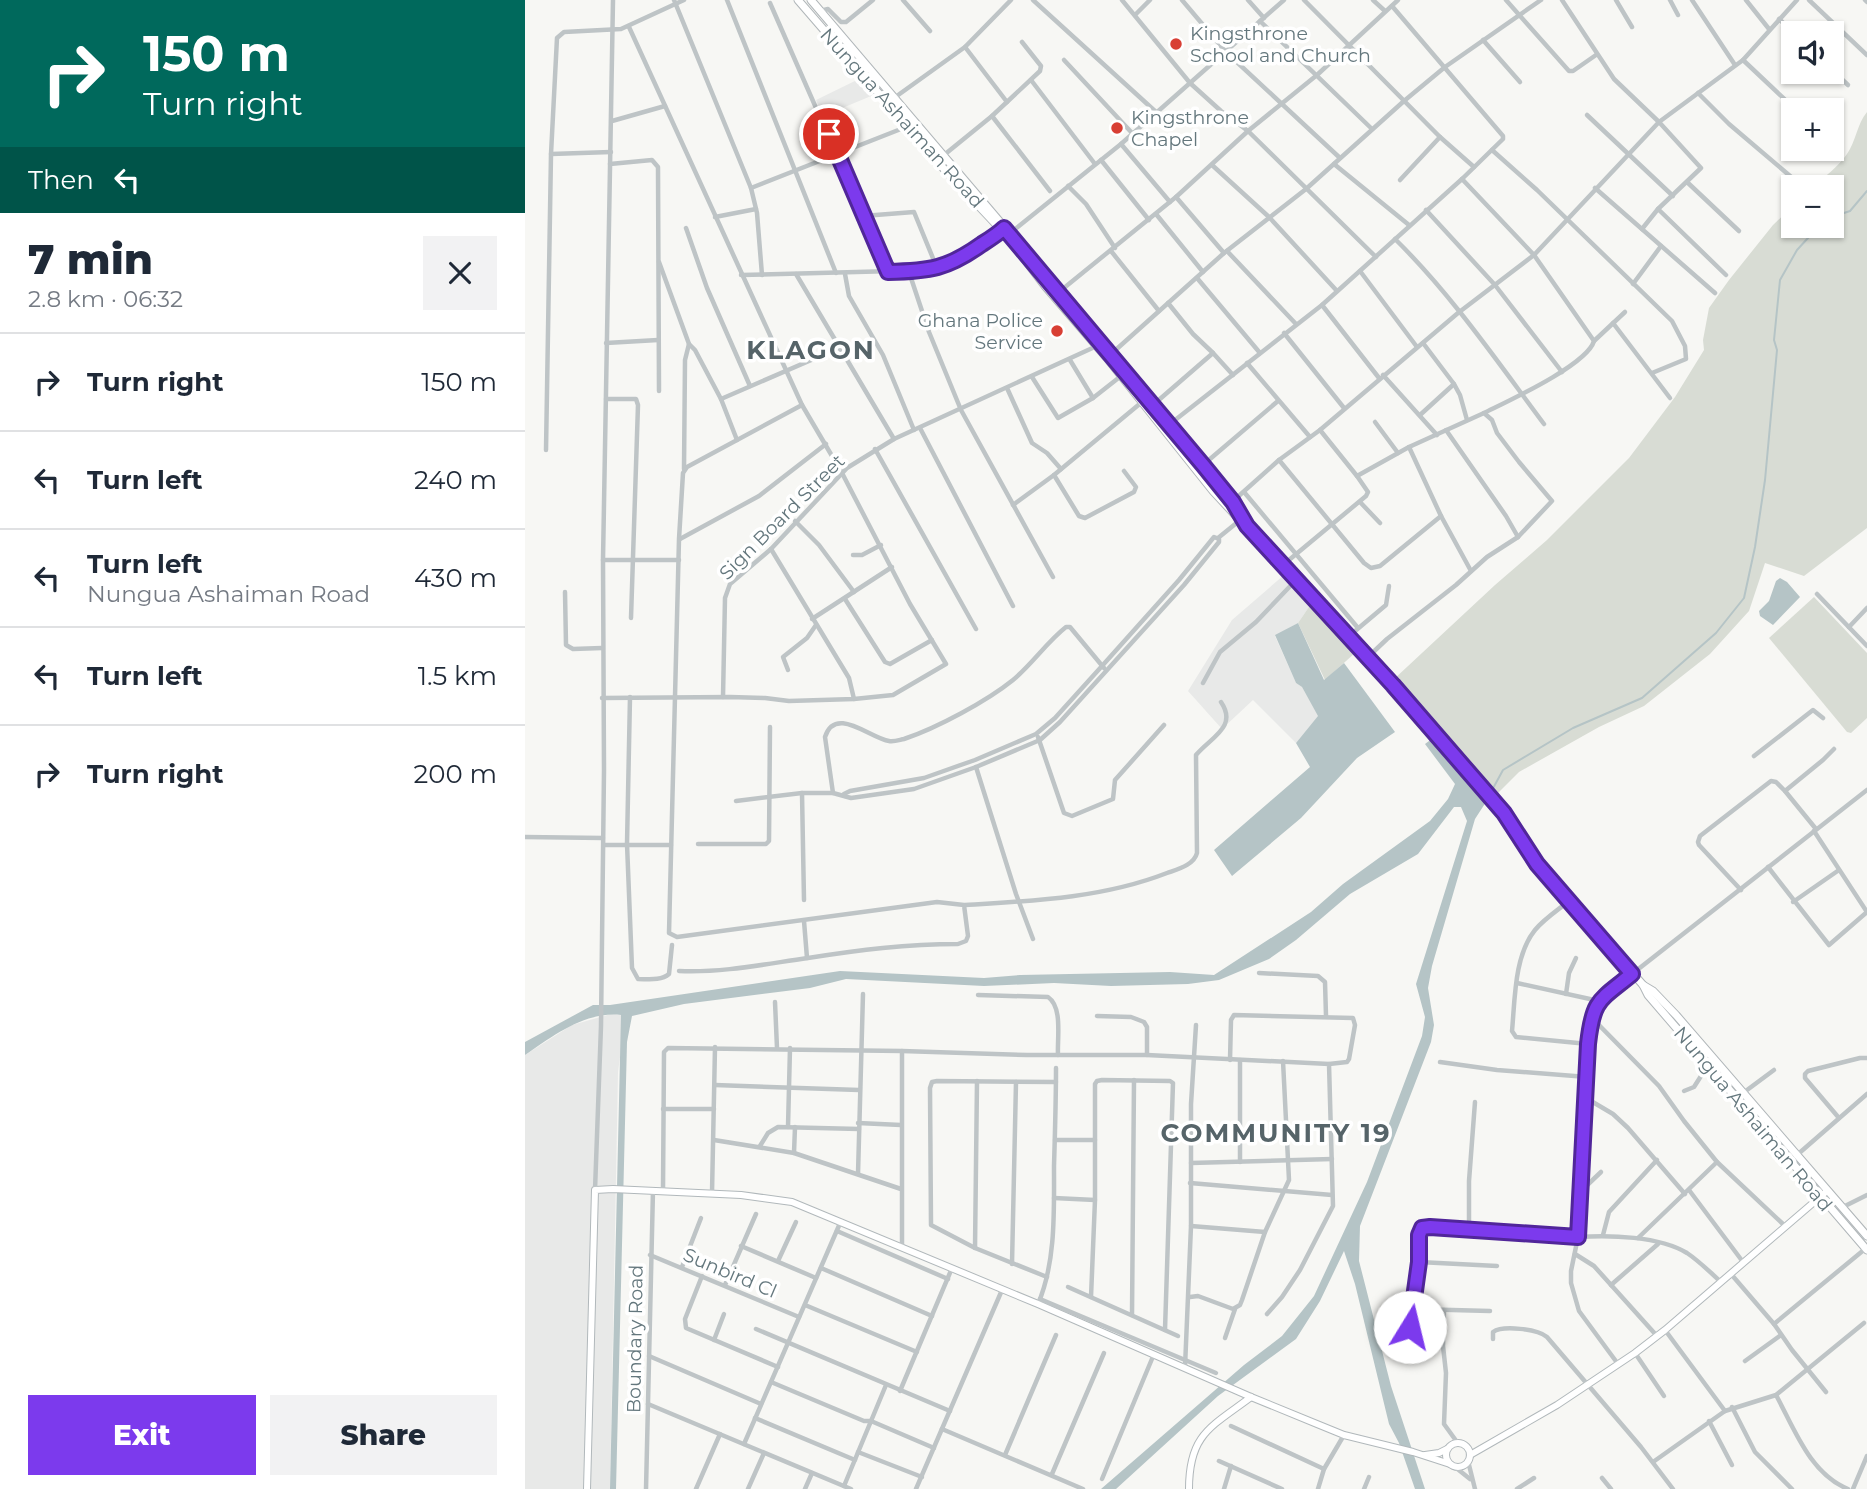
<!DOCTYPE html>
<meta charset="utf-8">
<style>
body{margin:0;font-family:Montserrat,sans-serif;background:#f2f2f3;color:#1f2937;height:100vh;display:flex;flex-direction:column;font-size:26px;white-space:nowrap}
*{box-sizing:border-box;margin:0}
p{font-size:23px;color:#747a83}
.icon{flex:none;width:38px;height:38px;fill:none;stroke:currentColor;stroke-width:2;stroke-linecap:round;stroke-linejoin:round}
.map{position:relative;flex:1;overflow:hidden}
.details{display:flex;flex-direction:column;background:#fff;width:525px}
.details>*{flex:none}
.banner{background:#00695c;color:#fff;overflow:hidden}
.tools{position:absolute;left:1256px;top:21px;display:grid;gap:14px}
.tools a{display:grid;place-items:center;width:63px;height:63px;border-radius:0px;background:#fff;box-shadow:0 2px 5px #0004;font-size:35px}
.pin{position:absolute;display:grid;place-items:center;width:60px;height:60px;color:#fff;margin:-30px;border:4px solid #fff;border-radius:50%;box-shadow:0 2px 7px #0007}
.me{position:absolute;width:77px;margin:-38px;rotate:9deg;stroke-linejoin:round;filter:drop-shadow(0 0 5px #0008)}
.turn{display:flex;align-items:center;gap:24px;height:147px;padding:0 28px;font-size:32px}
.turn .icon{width:91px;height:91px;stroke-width:2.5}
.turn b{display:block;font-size:49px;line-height:60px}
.then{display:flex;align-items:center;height:66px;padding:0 28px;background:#0003;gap:14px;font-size:26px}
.round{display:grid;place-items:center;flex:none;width:74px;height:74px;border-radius:0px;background:#f2f2f3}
.headline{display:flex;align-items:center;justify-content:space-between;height:119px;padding:0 28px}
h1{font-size:42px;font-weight:800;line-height:52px}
.cta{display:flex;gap:14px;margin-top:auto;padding:14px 28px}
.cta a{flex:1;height:80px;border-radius:0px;background:#7c3aed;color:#fff;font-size:28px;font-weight:800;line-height:80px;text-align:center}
.cta a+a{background:#f2f2f3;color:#1f2937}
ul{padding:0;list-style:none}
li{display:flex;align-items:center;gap:21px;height:98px;padding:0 28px;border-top:2px solid #e0e1e3}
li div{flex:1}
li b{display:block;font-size:26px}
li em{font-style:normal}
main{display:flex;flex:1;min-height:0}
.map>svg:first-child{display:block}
.built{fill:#e8e9e8}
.green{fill:#d8dcd4}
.water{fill:#b5c4c6}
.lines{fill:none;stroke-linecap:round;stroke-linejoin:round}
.stream{stroke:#b5c4c6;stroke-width:2}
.secondary-casing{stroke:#b1b8bb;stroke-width:8}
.primary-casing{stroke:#b0b6b9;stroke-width:9}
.street{stroke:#bec4c6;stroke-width:4.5}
.secondary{stroke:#fff;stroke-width:6}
.primary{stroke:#fff;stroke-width:7}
.route-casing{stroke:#51269a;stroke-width:18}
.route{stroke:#7c3aed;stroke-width:12}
.poi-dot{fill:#d83f34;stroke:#fff;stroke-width:2.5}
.labels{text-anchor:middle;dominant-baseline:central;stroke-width:7;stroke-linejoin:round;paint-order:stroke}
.poi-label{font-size:19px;fill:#64777d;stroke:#fff;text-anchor:start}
.street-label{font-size:19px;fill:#64777d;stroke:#fff}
.district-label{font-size:26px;font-weight:bold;letter-spacing:2px;fill:#566469;stroke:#fff}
</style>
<main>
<section class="details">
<div class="banner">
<div class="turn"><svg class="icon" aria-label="right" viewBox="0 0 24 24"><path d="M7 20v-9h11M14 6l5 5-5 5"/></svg><div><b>150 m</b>Turn right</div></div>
<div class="then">Then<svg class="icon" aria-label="left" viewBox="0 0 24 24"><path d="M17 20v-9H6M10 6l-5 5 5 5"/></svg></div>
</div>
<div class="headline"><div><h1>7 min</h1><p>2.8 km · 06:32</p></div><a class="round"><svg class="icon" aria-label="close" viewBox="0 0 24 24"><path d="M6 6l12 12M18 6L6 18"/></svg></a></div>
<ul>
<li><svg class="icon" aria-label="right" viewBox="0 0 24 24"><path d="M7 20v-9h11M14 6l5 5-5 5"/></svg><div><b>Turn right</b></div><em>150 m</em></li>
<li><svg class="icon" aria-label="left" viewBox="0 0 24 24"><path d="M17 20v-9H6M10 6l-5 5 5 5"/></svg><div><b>Turn left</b></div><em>240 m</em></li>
<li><svg class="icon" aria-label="left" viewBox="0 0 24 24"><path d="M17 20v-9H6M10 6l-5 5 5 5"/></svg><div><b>Turn left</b><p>Nungua Ashaiman Road</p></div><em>430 m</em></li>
<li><svg class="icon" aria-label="left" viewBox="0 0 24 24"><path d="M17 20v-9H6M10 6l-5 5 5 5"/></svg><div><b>Turn left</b></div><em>1.5 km</em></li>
<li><svg class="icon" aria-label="right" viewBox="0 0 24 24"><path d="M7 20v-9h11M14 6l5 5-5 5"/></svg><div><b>Turn right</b></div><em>200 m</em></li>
</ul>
<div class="cta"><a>Exit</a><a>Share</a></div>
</section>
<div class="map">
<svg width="1342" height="1489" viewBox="0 0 1342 1489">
<rect width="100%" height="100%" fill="#f7f7f4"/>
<g class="built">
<polygon points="336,78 351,94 298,116 291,100"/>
<polygon points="759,575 786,604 773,623 750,636 771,683 777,687 794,716 771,743 728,700 697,729 663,691 707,620"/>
<polygon points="86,1014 96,1015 97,1042 93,1072 85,1489 0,1489 0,1055 47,1025"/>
</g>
<g class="green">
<path d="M1342 112V528L1279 576 1240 563 1224 611 1185 654 1119 706 1074 727 994 772 969 797 868 680 970 585 1022 540 1104 458 1150 397 1179 350 1178 340 1184 308 1204 280 1248 225 1269 205V226H1307V187H1288C1299 177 1313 167 1322 154 1331 141 1332 124 1342 112Z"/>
<polygon points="1289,597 1342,653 1342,718 1326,733 1322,732 1244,638"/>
<polygon points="786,604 831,652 800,680 773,623"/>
</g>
<g class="water">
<polygon points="1255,578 1262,582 1275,597 1248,625 1235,616 1234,611 1244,601 1251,581"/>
<polygon points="773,623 799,680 819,663 870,732 832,758 776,818 707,876 689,850 785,767 771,743 793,716 777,687 771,683 750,635"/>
<path d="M908 738 961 802 950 819 907 966 903 988 909 1025 906 1042 835 1226 834 1261 866 1386 900 1489H890L874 1443 864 1424 830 1284 819 1251 795 1301 771 1339 693 1396 591 1489H576L719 1365 757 1336 789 1296 842 1182 897 1036 900 1017 891 984 942 821 936 807H929L893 854 825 894 771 940 744 959 694 980 663 984 586 986 529 983 459 986 321 979 285 988 159 1004 107 1016 102 1042 91 1489H85L96 1015C60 1011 28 1036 0 1055V1042L68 1005H85L315 971 459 978 495 975 645 972 689 975 786 912 818 884 905 821 923 799 930 784 900 744Z"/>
</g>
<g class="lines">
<g class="stream">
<polyline points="1307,217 1325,211 1342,191"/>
<polyline points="966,792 978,770 1048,728 1117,698 1191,633 1219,598 1230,547 1240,480 1252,350 1249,340 1255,280 1272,250 1294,226"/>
</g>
<defs>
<g id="secondary">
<circle cx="933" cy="1455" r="12"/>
<polyline points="900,1455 914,1453 922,1449"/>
<polyline points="945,1455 1032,1405 1110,1353 1140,1330 1302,1191"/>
<polyline points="62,1489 70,1190 88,1189 216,1195 267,1202 513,1304 726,1397 792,1424 819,1435 888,1452 925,1464"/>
<path d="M664 1489C664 1434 686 1427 726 1397"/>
</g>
<g id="primary">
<polyline points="273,0 419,169 482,236 520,286 582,358 688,491 868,685 979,813 1012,864 1118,985 1123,995 1342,1250"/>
<polyline points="286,0 475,222"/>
<polyline points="507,261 678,465 708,502 722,525"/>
<polyline points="1118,985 1128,991 1151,1015 1342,1236"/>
</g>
</defs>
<use href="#secondary" class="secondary-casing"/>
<use href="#primary" class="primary-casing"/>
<g class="street">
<polyline points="149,0 226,188 232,213 237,275"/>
<polyline points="202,0 311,273"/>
<polyline points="378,0 405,31"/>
<polyline points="508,0 631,112"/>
<polyline points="597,0 665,83 696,111 723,131 851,257"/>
<polyline points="657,0 701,52 815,158"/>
<polyline points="723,0 739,18"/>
<polyline points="779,0 915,137 949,167"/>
<polyline points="848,0 860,11"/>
<polyline points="981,0 1044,71 1048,71 1071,55"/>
<polyline points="1091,0 1107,27"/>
<polyline points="1145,0 1153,15"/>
<polyline points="1167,0 1210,65"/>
<polyline points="1221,0 1244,29"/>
<polyline points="1284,0 1342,55"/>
<polyline points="1340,0 1342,2"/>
<polyline points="245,3 363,272"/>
<polyline points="295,11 303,9 316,22 321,22 348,0"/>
<polyline points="611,14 625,0"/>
<polyline points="1254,19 1269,33"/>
<polyline points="735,21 847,129"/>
<polyline points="104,27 277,405 317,473 385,604 421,664 368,695 329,699"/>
<polyline points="958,40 995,82"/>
<polyline points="440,47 482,102"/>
<polyline points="539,60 607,133"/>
<polyline points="1218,60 1271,110"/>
<polyline points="1307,70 1323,85"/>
<polyline points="506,80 570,164"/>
<polyline points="1173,93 1204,124 1278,187"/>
<polyline points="369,98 440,47 486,0"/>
<polyline points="1062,115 1148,196"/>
<polyline points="467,116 525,191"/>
<polyline points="87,121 140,106"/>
<polyline points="596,144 645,202"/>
<polyline points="967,150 1012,190 1147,321 1160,346 1161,359 1127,373"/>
<polyline points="26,154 86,152"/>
<polyline points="419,155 467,116 515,71 516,66 497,42"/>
<polyline points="576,160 624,220"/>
<polyline points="85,164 127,160 133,167 134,391"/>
<polyline points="809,164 884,225"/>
<polyline points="687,165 744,217 812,291"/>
<path d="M937 179 1009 255 1069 341C1062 365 983 401 959 413"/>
<polyline points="875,180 915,137"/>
<polyline points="1162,182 1214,231"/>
<polyline points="543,186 561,204 590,248"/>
<polyline points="226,188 381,127"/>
<polyline points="1070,188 1190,293"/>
<polyline points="651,197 699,253"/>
<polyline points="1133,209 1201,275"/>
<polyline points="901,210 970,285 1037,372"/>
<polyline points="631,214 678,272"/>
<polyline points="338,216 389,212 412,268"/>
<polyline points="190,217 231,209"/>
<polyline points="161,228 182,288 225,386"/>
<polyline points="1117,229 1133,209 1176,168 1134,122 1218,60 1272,0"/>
<polyline points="484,234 596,144 759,0"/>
<path d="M870 239C926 294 972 361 1019 424"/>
<polyline points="586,251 634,311"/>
<polyline points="702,251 771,324"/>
<polyline points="134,262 164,344 170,350 196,399 212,440"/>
<polyline points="835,271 892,347"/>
<polyline points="384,272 404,332 436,410 528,577"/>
<polyline points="271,274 369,439"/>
<polyline points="320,274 324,296 358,355 389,430"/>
<polyline points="216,275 407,270 438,258 479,228"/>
<polyline points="672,278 735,353"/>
<polyline points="1108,284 1136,246"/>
<polyline points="534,292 651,197 723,131 792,75 873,0"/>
<polyline points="797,305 854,378"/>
<polyline points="1088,323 1145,398"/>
<polyline points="759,333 819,408"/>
<polyline points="1069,341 1100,312"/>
<polyline points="81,343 133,340"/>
<polyline points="898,343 929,384 935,395 942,420"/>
<polyline points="688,353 708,375"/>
<polyline points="585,355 699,253 781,189 879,101 920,67 1016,0"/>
<polyline points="545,360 568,398"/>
<polyline points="722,363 785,437"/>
<polyline points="858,375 912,435"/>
<polyline points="507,377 533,418 568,398 596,376"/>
<polyline points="482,388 507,443 522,453 536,469"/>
<polyline points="81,399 111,399 113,405 106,618"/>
<polyline points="196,399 314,348"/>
<polyline points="628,405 688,353 668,334 643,303"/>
<polyline points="895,415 929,384"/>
<polyline points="850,422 873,453"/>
<polyline points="645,424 797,305 937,179 978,139 978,136 867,6"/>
<polyline points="395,428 488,606"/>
<polyline points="795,430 832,476 884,447 916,516 946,571"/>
<polyline points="884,447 959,413 967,420 972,433 994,462 1027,501 993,537"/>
<polyline points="350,449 451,629"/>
<polyline points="21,450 26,154 32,38 39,32 96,29 159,0"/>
<polyline points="754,460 839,563 846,568 855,566 916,516"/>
<polyline points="678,465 753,401"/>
<polyline points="159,469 160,360 164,344"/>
<polyline points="529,475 554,516 560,518 609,492 611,487 599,471"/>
<polyline points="719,492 833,628"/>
<polyline points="707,502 754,460 795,430 933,313 1009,255 1134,122 1089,79 1037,0"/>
<polyline points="835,502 855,523"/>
<polyline points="488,505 529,475 617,402"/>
<polyline points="270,521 294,545 329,592"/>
<polyline points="693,538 714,521"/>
<polyline points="155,539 234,496 301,444"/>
<polyline points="328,555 337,555 356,545"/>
<polyline points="78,560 154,560"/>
<polyline points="758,565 841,496 843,492 832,476"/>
<polyline points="40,592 41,645 48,649 77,648"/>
<polyline points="1292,594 1342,646"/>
<polyline points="320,599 360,662 365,664 407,640"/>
<polyline points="287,619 367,567"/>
<polyline points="1324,627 1342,608"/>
<polyline points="823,637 861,605 864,586"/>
<polyline points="843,657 862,639 931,585 962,557 993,537 981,516 921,430"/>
<polyline points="263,670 258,657 282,638 291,625"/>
<polyline points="678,683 695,652 731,622 771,580"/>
<path d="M105 697 102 844 107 968 113 979C123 979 136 981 144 974L147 945"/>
<polyline points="198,697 200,598 205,584 246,549 322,468 369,439 574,345"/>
<polyline points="77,698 205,697 240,698 264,701 329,699 324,678 246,549"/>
<polyline points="513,737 539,813 547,816 588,799 590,780 639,725"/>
<polyline points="1229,756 1288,710 1298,718"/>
<polyline points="451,767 491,894 508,939"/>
<polyline points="1260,791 1291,829"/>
<polyline points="277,793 279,900"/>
<path d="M308 793 300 737C310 705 345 738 364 741 369 742 374 740 379 739 412 728 462 701 488 680 507 664 522 642 541 627H545L579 668"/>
<polyline points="211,801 277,793 308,793 326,798 389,789 451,767 515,740 535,722 659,585 694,542 694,539 689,537 654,580 577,666 530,718 511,734 450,760 399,778 325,791 319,794"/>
<polyline points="1289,831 1342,912"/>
<polyline points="0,837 78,838"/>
<polyline points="173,844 241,844 244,841 245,727"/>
<polyline points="79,845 146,845"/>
<polyline points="1243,867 1304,945 1342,912"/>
<polyline points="1216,890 1174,845 1173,842 1175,836 1246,781 1251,782 1260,791 1298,760 1309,749"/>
<path d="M1044 901C1033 910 1019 919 1010 930 989 956 990 1000 987 1031L991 1037 1063 1044"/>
<polyline points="1268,902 1314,870"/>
<path d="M440 905C508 901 578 898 642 873 653 869 669 865 672 853L671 755C686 737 713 727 696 702"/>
<polyline points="279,921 282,958"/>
<path d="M154 971C197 973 240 964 283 958 334 950 381 944 433 944L441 941 443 936 439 905 412 902 152 937 144 933 154 539 158 473 162 467 277 405"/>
<polyline points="734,973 793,976 800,982 801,1016"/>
<polyline points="992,983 1074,1001"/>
<polyline points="1041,994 1044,973 1051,958"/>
<path d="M453 995 523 997C538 1007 532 1039 533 1055"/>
<polyline points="250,1002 252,1048"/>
<polyline points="572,1016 606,1017 619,1022 622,1027 622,1055"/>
<polyline points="1066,1017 1134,1086 1159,1121 1192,1162 1259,1225"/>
<polyline points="377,1051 502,1055 622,1055 804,1064 808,1206 775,1270 757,1297 742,1314"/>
<polyline points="705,1060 706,1020 709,1015 828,1018 830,1025 824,1059 822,1062 804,1064"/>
<polyline points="715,1060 715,1162"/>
<polyline points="915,1062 972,1070 1062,1077"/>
<polyline points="190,1085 334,1090"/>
<polyline points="1159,1091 1169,1087 1183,1065"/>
<polyline points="1218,1093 1249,1070"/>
<polyline points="1061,1098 1088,1114 1103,1128 1160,1194"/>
<polyline points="138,1109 189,1109"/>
<polyline points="1314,1118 1280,1078 1280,1074 1283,1071 1335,1058 1342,1058"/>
<polyline points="333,1123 376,1125"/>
<polyline points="263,1127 265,1048"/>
<polyline points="189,1140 269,1153 376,1189"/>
<polyline points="530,1140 570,1140"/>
<polyline points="235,1146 243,1133 253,1127 334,1129"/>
<polyline points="269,1153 270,1127"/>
<polyline points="1272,1155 1342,1094"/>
<polyline points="666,1163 807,1159"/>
<polyline points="333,1174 338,994"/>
<polyline points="665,1183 807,1195"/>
<polyline points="70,1190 76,1026 79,770 78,560 88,0"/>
<polyline points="138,1190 139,1052 143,1048 377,1051 377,1247"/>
<polyline points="1164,1190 1218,1262"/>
<polyline points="1056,1191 1076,1172"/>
<polyline points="187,1193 190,1047"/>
<polyline points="529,1198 570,1200"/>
<polyline points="1318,1207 1342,1195"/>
<polyline points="666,1226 740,1232"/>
<polyline points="312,1231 423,1279"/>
<polyline points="944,1231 944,1181 950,1102"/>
<polyline points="1078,1235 1084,1212 1132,1160"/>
<polyline points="1113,1238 1192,1162"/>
<polyline points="216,1246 291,1278"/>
<polyline points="450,1248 452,1081"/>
<polyline points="1050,1254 1069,1266 1132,1336"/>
<polyline points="125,1255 274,1317"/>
<polyline points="253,1261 271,1222"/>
<polyline points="894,1262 972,1266"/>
<polyline points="487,1264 491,1082"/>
<polyline points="157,1267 176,1218"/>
<polyline points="296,1268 407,1316"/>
<polyline points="1206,1274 1249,1324 1267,1350 1301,1392"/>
<polyline points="177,1276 160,1319 161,1328 253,1367"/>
<polyline points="522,1277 450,1248 406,1225 405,1088 407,1082 412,1081 531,1082"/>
<polyline points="200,1285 231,1214"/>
<polyline points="1086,1285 1133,1244"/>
<polyline points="543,1287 653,1336"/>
<polyline points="566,1297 570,1200 570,1084 572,1081 577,1080 645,1081 648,1083 640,1330"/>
<polyline points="665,1297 673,1296 708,1309 715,1305 717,1300 740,1232 764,1180 758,1061"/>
<polyline points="515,1299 691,1373"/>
<path d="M513 1304C531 1262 529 1211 529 1166 530 1133 531 1101 531 1068"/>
<polyline points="280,1305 392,1352"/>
<polyline points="889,1309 965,1311"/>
<polyline points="919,1310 918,1346 921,1373 919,1424 932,1442"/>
<polyline points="607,1315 609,1080"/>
<polyline points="1249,1324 1340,1249"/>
<polyline points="231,1329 425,1411"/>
<polyline points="1140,1330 1200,1411"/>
<polyline points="700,1338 710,1309"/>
<path d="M968 1339V1332C978 1325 1012 1329 1022 1337L1116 1447 1148 1489"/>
<polyline points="189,1340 199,1314"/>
<path d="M882 1345 894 1262V1235L897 1228 905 1227 1053 1237C1085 1235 1134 1236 1162 1253 1174 1261 1185 1272 1196 1282"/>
<polyline points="1110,1353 1139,1396"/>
<polyline points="124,1356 236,1404"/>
<polyline points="1220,1361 1256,1335"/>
<polyline points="1093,1364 1054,1311 1046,1283 1046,1271 1053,1237 1063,1044 1067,1015 1074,1001 1107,974 1342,790"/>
<polyline points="660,1367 666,1226 666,1104 671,1025"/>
<polyline points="246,1382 339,1421 346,1421 409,1448"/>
<polyline points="375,1391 427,1268"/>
<path d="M1251 1395C1269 1428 1285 1474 1323 1489"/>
<polyline points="123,1404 326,1489"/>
<polyline points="1207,1407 1230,1452 1267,1489"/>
<polyline points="230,1418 330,1460"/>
<polyline points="1184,1421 1207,1465"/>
<polyline points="706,1426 799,1469"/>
<polyline points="417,1429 558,1489"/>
<polyline points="219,1444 316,1221"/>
<polyline points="333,1452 397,1477"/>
<polyline points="480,1455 531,1335"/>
<polyline points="694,1461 757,1489"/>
<polyline points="943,1461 950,1489"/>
<polyline points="1128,1462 1200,1411 1251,1395 1339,1323"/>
<polyline points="930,1467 945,1479"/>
<polyline points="527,1474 579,1353"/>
<polyline points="1077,1478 1086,1489"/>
<polyline points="577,1479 629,1354"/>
<polyline points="319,1486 361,1385"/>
<polyline points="121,1489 128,1190"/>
<polyline points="171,1489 195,1434"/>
<polyline points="223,1489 239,1453"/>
<polyline points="280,1489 287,1473"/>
<polyline points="391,1489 477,1290"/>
<polyline points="699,1489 706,1466"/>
<polyline points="793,1489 799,1469 819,1435"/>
<polyline points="839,1489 844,1477"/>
<polyline points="992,1489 1009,1478"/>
<polyline points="1328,1489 1342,1456"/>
</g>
<use href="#secondary" class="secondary"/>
<use href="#primary" class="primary"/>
</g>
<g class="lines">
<defs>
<path id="route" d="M304 134 363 272C405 271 422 269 457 244 465 239 473 234 479 228L678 465 708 502 722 526 868 685 979 813 1012 864 1107 974C1074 1001 1068 999 1063 1044L1053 1237 905 1227 897 1228 894 1235V1262L885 1327"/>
</defs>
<use href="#route" class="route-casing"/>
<use href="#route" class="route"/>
</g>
<g class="poi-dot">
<circle cx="651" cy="44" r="7"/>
<circle cx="592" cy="128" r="7"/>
<circle cx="532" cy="331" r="7"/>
</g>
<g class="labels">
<g class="poi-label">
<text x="665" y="33">Kingsthrone<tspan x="665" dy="22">School and Church</tspan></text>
<text x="606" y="117">Kingsthrone<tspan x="606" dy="22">Chapel</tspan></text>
<text x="518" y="320" text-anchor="end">Ghana Police<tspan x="518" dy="22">Service</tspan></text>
</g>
<g class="street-label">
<text transform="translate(377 118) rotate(48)">Nungua Ashaiman Road</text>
<text transform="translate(257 517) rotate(-45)">Sign Board Street</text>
<text transform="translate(1228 1119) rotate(50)">Nungua Ashaiman Road</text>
<text transform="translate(205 1273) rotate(23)">Sunbird Cl</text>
<text transform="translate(110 1339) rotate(-89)">Boundary Road</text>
</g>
<g class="district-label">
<text x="286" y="350">KLAGON</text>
<text x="751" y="1133">COMMUNITY 19</text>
</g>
</g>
</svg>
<div class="tools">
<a><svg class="icon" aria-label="sound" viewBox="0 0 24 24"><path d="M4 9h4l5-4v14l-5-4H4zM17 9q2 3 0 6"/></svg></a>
<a>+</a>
<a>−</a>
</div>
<div class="pin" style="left:304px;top:134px;background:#d93025"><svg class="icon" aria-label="arrive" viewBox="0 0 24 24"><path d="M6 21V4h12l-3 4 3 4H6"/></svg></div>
<svg class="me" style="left:885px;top:1327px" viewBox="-20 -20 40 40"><circle r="19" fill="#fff"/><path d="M0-13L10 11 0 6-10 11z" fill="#7c3aed"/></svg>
</div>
</main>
